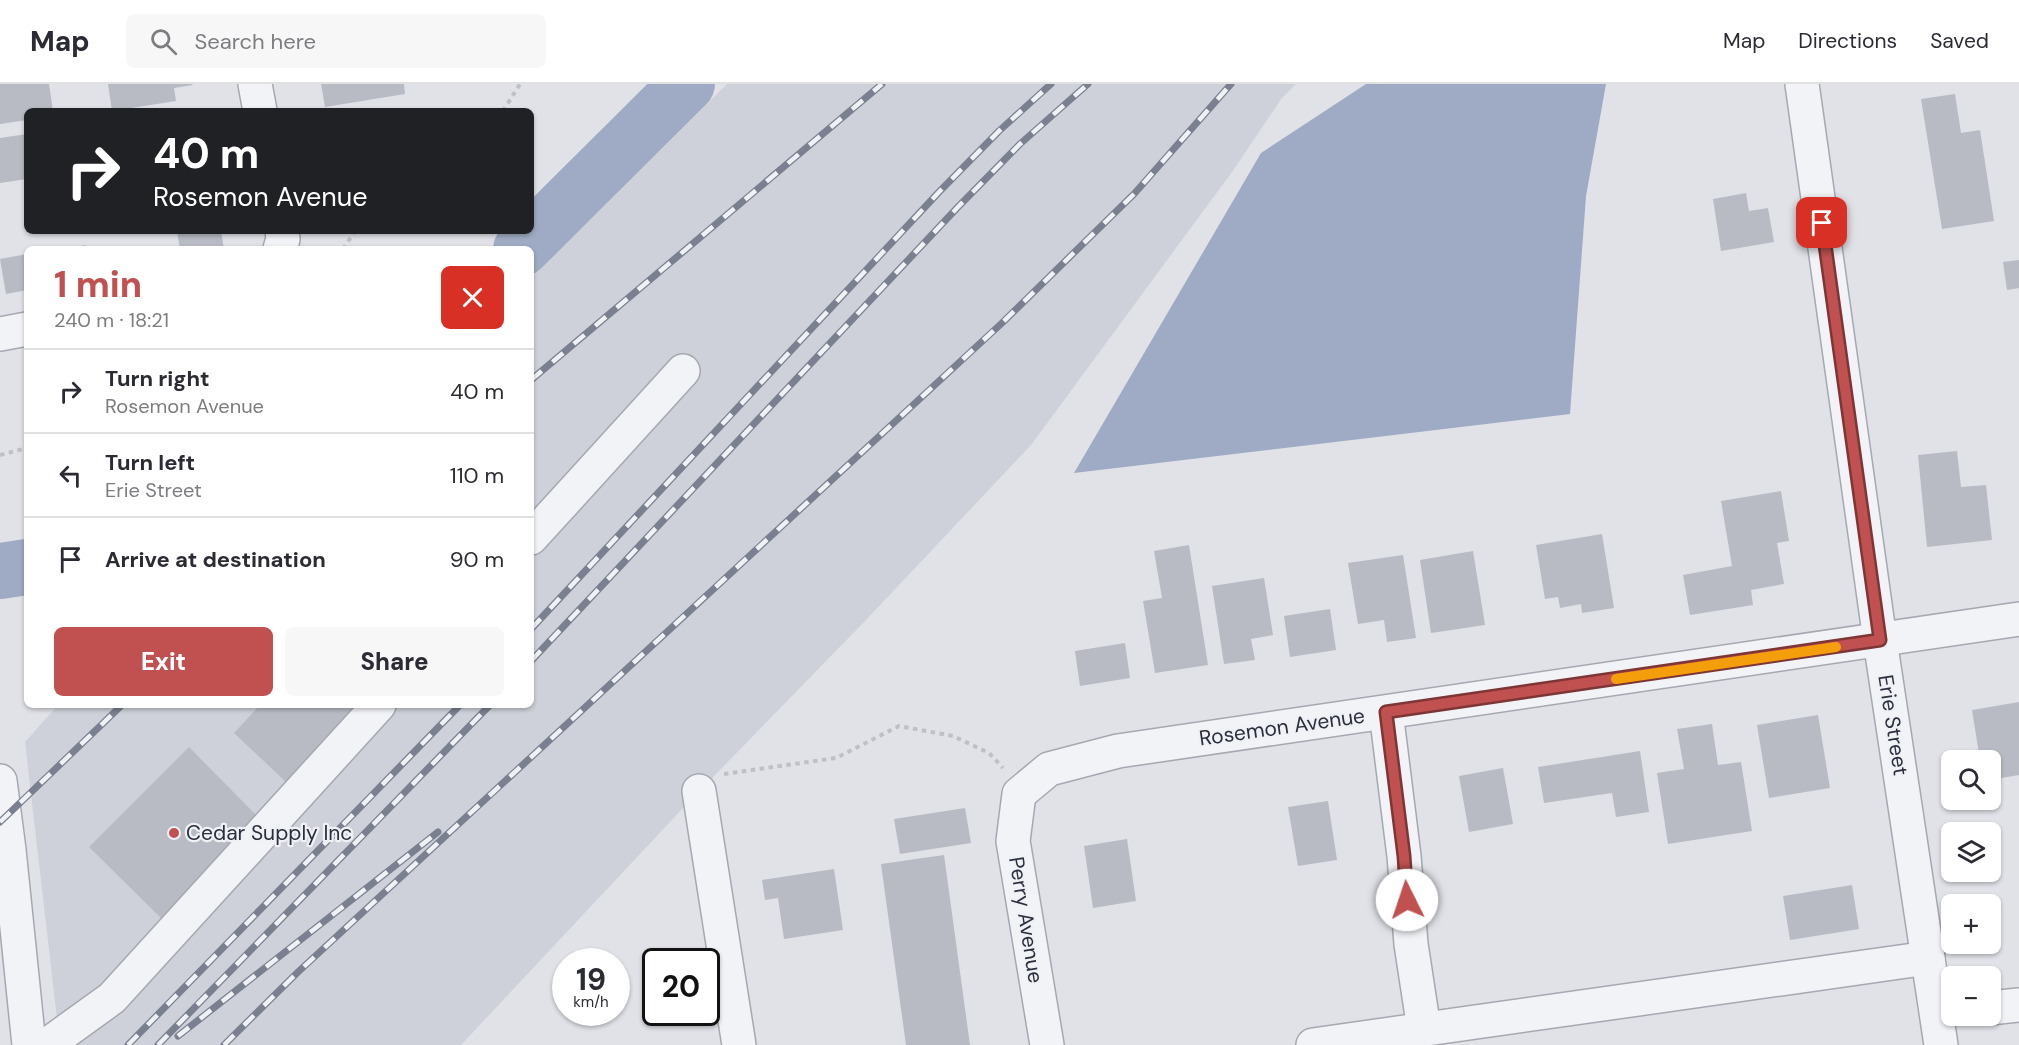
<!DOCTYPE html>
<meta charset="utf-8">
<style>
body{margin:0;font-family:"DM Sans",sans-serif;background:#f7f7f7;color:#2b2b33;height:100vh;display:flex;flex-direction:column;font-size:22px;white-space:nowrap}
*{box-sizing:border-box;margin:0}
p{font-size:20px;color:#7c7c81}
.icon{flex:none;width:33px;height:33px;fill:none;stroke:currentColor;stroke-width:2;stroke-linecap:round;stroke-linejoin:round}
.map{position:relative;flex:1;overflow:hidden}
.side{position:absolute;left:24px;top:162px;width:510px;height:462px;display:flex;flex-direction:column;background:#fff;border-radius:9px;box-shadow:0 2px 4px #0004}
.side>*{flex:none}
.banner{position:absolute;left:24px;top:24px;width:510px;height:126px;border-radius:9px;box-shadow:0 2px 4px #0004;background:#202124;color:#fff;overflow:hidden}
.controls{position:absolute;left:1941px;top:666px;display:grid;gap:12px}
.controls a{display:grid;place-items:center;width:60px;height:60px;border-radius:9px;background:#fff;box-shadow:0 2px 4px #0004;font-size:30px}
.speed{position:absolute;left:552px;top:864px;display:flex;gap:12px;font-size:30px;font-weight:700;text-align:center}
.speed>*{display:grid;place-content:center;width:78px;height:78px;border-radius:50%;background:#fff;box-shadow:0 2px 4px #0004;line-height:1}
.speed small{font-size:15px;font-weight:400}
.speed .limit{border:3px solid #111;border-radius:9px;background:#fff;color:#111}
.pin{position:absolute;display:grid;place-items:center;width:51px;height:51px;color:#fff;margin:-26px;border-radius:12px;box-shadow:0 3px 9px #0006}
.me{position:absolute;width:66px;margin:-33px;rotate:356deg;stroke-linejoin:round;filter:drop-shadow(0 0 4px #0008)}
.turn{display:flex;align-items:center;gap:21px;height:126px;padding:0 30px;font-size:27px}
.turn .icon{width:78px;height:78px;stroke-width:2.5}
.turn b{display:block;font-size:42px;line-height:51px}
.round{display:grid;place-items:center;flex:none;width:63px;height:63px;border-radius:9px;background:#f7f7f7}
.overview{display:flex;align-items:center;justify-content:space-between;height:102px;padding:0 30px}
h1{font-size:36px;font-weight:800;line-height:45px;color:#c15151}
.button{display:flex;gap:12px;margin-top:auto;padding:12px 30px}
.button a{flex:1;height:69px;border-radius:9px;background:#c15151;color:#fff;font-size:24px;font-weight:800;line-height:69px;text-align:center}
.button a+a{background:#f7f7f7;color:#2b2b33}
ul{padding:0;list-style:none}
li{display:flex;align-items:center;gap:18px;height:84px;padding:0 30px;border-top:2px solid #e1e1e2}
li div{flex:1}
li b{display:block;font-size:22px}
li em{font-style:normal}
header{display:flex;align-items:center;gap:36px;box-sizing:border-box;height:84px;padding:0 30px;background:#fff;border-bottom:2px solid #e1e1e2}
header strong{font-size:28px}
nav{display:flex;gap:33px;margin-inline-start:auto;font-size:21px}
.search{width:420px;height:54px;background:#f7f7f7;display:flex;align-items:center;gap:15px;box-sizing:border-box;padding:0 21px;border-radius:9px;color:#7c7c81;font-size:22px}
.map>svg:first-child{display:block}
.built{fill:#ced1d9}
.water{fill:#9fabc4}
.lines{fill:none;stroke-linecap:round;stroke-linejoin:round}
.river{stroke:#9fabc4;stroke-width:56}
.building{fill:#b8bbc4}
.minor-casing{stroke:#a6a8b1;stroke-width:36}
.path{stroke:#bec0c6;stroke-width:4;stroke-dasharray:4.5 4.5;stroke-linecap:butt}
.minor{stroke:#f2f3f6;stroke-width:33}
.rail-casing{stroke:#7b8090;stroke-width:7}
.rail{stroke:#eff1f5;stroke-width:4.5;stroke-dasharray:14;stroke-linecap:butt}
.route-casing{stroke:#7d3535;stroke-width:15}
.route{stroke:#c15151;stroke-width:10}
.slow{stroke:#f59e0b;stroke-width:10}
.poi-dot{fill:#c15151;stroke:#eff1f5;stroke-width:2}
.labels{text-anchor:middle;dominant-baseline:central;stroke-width:4.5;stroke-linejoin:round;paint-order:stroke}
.street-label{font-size:21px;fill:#2a2e3d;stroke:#eff1f5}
.poi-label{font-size:21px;fill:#2a2e3d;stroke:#eff1f5;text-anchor:start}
</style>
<header>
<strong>Map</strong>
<div class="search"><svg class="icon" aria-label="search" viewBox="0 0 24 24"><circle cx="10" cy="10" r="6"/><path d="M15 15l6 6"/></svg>Search here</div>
<nav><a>Map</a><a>Directions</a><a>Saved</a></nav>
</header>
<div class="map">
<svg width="2019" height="961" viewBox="0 0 2019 961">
<rect width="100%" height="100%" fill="#e0e2e8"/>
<polygon class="built" points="727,0 1296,0 1282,14 1232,88 1031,361 866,536 684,723 461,961 60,961 25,658 58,621 531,621 531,194"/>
<polygon class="water" points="1366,0 1606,0 1586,112 1570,330 1074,389 1261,69"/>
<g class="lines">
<g class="river">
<polyline points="521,165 687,0"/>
<polyline points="0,487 27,483"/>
</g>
</g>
<g class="building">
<polygon points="0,0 49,0 53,27 27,27 27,36 0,40"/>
<polygon points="108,0 192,0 193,1 174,4 176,17 112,27"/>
<polygon points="321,0 404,0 405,10 325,23"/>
<polygon points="1955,10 1961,49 1980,46 1994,137 1942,145 1921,15"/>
<polygon points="27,50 27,95 0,99 0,54"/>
<polygon points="1746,109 1749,127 1768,124 1774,158 1721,167 1713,115"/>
<polygon points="177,147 221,147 224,165 180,165"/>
<polygon points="86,161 87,165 70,165 70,164"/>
<polygon points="27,170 27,206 6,210 0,175"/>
<polygon points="2019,176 2019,204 2007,206 2003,178"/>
<polygon points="1957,367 1961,403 1986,401 1992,456 1927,463 1918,371"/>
<polygon points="1781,407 1789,457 1777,459 1784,500 1751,506 1753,521 1690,531 1683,491 1732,482 1721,417"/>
<polygon points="1602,450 1614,524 1582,529 1581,520 1560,524 1558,513 1545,515 1536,461"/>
<polygon points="1189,461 1208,581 1155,589 1143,517 1162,514 1154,467"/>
<polygon points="1473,467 1485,541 1431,549 1420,476"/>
<polygon points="1403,471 1416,554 1387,558 1384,536 1358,540 1348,479"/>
<polygon points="1264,494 1273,551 1251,555 1255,576 1224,580 1212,502"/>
<polygon points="1330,525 1336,566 1290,573 1284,532"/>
<polygon points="1125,559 1130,594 1080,602 1075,567"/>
<polygon points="2019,618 2019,691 1990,696 1990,676 1980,676 1972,626"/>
<polygon points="260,621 360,621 286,698 234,649"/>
<polygon points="1818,631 1830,704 1769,714 1757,641"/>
<polygon points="1712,640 1718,681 1741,678 1752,747 1668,760 1657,689 1684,685 1677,645"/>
<polygon points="189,663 260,735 161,834 89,763"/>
<polygon points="1640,667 1649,728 1616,733 1612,709 1544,719 1538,683"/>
<polygon points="1503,684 1513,740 1469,748 1459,692"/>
<polygon points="1328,717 1337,776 1298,782 1288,723"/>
<polygon points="965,724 971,759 900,770 894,735"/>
<polygon points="1127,755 1136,817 1093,824 1084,762"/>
<polygon points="944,771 970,961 906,961 881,780"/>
<polygon points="834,785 843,846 784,855 778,814 765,816 762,796"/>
<polygon points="1852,801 1859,845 1790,856 1783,812"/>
</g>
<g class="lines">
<defs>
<g id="minor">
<polyline points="255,0 260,27"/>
<polyline points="1802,0 1880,556 1941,961"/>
<polyline points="280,165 283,155 282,147"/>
<polyline points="0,250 27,245"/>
<polyline points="531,454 683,287"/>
<polyline points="1386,628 1404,772 1411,860 1424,945"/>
<polyline points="0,697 9,766 29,961"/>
<polyline points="699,707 739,961"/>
<polyline points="1990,924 2019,921"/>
<polyline points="47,961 112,914 379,621"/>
<polyline points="1047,961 1013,757 1019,710 1049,685 1118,667 2019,535"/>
<polyline points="1313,961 1928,874"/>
</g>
</defs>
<use href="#minor" class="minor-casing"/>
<g class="path">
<polyline points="503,27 520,0"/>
<polyline points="343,165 355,147"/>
<polyline points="0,371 27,364"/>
<polyline points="724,690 836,674 899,642 953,652 989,669 1003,684"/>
</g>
<use href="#minor" class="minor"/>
<defs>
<g id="rail">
<polyline points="531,296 882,0"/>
<polyline points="531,545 939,108 999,47 1051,0"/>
<polyline points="531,577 957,124 1020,60 1088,0"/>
<polyline points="0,738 122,621"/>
<polyline points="178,952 438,748"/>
<polyline points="128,961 460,621"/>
<polyline points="158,961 490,621"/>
<polyline points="224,961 298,888 1002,239 1134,110 1231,0"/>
</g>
</defs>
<use href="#rail" class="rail-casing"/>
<use href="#rail" class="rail"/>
</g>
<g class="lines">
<defs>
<polyline id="route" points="1407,816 1404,772 1386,628 1880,556 1822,139"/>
</defs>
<use href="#route" class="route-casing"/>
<use href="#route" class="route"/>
<polyline class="slow" points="1616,595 1836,563"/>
</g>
<circle class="poi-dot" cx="174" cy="749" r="6"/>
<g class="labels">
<g class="street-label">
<text transform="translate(1893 641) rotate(81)">Erie Street</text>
<text transform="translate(1282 643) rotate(-8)">Rosemon Avenue</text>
<text transform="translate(1026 836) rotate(81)">Perry Avenue</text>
</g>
<g class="poi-label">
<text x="186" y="749">Cedar Supply Inc</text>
</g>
</g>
</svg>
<div class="controls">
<a><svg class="icon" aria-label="search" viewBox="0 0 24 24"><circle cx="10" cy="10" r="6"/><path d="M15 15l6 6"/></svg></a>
<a><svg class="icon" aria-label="layers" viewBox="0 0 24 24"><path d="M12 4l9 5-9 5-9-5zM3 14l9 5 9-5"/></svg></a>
<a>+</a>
<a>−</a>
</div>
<div class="speed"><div>19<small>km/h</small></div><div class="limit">20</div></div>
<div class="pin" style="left:1822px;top:139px;background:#d93025"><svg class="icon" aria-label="arrive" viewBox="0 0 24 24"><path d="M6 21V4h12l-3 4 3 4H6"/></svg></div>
<svg class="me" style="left:1407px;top:816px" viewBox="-20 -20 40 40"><circle r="19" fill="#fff"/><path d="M0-13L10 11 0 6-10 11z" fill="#c15151"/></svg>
<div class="banner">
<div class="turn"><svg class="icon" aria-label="right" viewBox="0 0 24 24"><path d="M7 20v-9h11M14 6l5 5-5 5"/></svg><div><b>40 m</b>Rosemon Avenue</div></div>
</div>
<section class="side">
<div class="overview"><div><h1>1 min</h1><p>240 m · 18:21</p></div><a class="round" style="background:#d93025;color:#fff"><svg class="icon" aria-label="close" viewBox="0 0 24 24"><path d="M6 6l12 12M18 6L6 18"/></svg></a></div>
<ul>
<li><svg class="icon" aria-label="right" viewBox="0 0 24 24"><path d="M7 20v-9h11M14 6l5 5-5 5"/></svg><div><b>Turn right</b><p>Rosemon Avenue</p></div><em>40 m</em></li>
<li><svg class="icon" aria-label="left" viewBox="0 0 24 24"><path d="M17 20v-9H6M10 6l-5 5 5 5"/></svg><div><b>Turn left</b><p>Erie Street</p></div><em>110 m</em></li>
<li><svg class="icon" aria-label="arrive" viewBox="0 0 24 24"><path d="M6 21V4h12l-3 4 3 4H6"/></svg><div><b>Arrive at destination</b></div><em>90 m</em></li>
</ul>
<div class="button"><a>Exit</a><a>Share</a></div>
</section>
</div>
